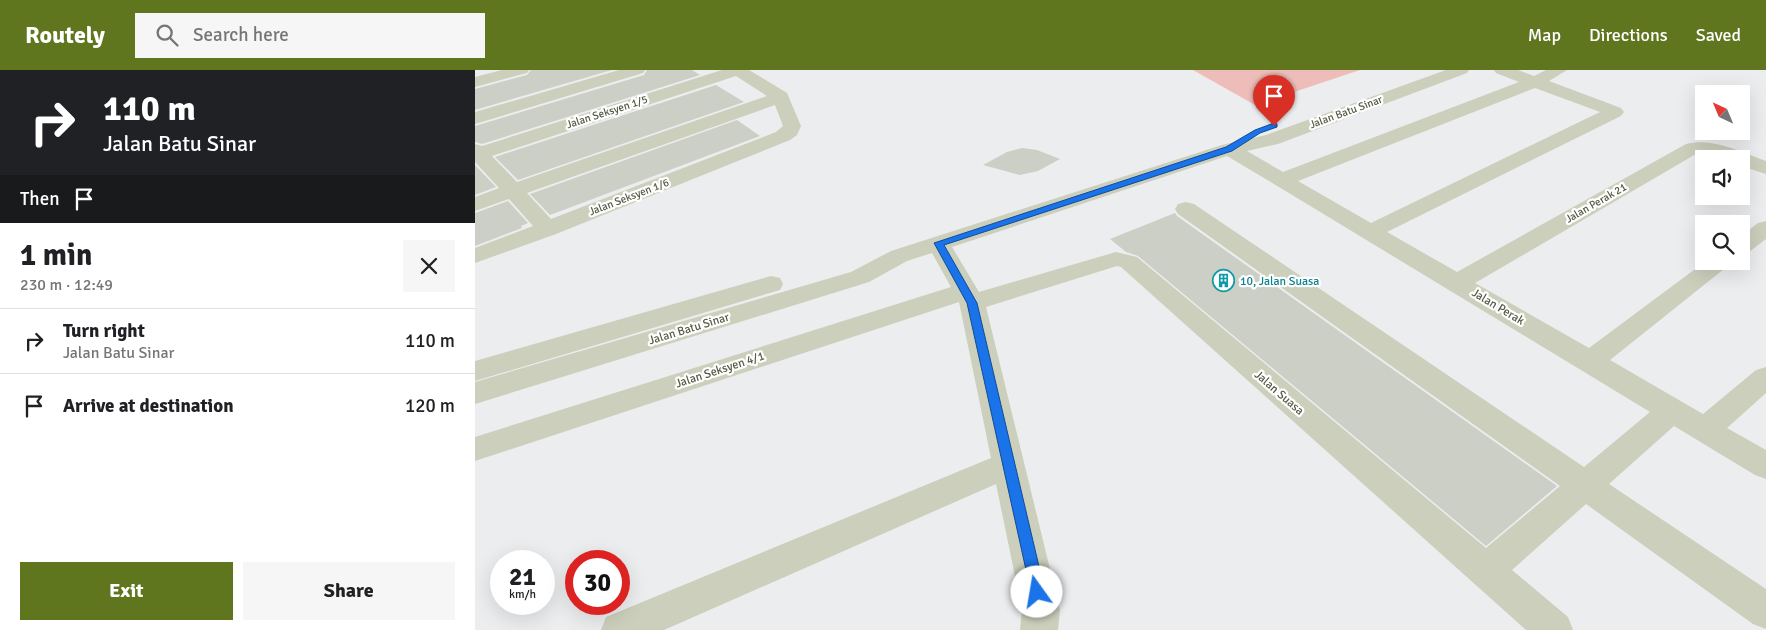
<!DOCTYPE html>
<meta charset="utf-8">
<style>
body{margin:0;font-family:Signika,sans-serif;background:#f6f6f6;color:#202124;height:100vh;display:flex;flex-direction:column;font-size:19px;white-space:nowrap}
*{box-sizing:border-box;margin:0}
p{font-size:16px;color:#757577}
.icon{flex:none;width:28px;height:28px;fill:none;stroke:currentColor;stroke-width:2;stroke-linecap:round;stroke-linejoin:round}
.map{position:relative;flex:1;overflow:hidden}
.sheet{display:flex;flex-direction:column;background:#fff;width:475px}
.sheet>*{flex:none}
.top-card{background:#202124;color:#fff;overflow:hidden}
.needle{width:32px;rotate:316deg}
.fabs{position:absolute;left:1220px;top:15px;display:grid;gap:10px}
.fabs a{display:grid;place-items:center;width:55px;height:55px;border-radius:0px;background:#fff;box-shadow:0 5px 20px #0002;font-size:25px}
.speed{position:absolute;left:15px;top:480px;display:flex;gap:10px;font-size:25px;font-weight:700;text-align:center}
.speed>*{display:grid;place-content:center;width:65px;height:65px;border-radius:50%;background:#fff;box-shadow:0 5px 20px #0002;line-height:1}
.speed small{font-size:12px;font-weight:400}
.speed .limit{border:8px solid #d22;background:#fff;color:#111}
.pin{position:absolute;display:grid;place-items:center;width:42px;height:42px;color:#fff;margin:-51px -21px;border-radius:50% 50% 50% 0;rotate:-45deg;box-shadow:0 0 5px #0007}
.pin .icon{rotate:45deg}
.me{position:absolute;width:55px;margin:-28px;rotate:347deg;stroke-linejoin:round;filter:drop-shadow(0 0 4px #0008)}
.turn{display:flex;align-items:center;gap:18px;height:105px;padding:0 20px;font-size:22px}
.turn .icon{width:65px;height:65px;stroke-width:2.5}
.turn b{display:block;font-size:35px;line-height:42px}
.then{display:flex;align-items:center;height:48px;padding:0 20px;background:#0003;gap:10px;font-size:19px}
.round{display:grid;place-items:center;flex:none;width:52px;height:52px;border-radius:0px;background:#f6f6f6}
.summary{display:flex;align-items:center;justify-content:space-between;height:85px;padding:0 20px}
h1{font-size:30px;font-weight:700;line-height:38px}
.primary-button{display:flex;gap:10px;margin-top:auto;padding:10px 20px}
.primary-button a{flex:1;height:58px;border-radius:0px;background:#5f761e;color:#fff;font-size:20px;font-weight:700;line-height:58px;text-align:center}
.primary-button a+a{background:#f6f6f6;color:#202124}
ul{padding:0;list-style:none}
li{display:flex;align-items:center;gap:15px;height:65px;padding:0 20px;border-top:1px solid #e0e0e0}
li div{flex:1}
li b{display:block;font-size:19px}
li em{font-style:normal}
header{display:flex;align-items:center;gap:30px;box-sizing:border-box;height:70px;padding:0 25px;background:#5f761e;color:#fff}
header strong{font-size:24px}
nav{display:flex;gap:28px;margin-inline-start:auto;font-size:18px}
.search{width:350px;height:45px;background:#f6f6f6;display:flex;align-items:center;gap:12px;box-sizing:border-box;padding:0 18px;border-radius:0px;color:#757577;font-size:19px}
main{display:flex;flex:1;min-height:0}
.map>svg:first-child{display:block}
.green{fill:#eebdb9}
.building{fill:#cccfc6}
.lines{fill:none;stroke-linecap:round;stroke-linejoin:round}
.minor{fill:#cccfbc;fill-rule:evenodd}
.route{fill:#1a73e8;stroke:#114b97}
.labels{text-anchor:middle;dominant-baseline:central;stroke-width:4.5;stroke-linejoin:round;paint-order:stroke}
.far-street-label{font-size:11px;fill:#565a44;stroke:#fff}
.culture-label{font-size:12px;fill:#0d838f;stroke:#fff;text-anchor:start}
.street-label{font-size:12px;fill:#565a44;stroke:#fff}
</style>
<header>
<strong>Routely</strong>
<div class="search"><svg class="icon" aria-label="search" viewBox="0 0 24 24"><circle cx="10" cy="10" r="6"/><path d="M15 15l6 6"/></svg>Search here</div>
<nav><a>Map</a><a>Directions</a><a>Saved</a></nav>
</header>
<main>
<section class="sheet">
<div class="top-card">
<div class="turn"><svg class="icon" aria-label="right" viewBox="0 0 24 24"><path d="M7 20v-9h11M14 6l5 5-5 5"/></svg><div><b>110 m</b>Jalan Batu Sinar</div></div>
<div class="then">Then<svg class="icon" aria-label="arrive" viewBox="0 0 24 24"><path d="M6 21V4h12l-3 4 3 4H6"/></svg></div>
</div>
<div class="summary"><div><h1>1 min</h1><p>230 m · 12:49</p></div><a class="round"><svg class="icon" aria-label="close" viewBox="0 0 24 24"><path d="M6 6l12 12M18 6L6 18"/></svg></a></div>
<ul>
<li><svg class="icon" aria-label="right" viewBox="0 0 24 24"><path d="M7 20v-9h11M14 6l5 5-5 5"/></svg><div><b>Turn right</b><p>Jalan Batu Sinar</p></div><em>110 m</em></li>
<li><svg class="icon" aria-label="arrive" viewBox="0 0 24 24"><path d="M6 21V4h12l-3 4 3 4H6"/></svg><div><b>Arrive at destination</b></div><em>120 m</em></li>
</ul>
<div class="primary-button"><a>Exit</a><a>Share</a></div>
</section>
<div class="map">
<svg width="1291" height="560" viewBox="0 0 1291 560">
<rect width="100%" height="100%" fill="#ecedef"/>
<polygon class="green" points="718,0 885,0 780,35"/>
<g class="building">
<polygon points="56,0 137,0 0,40 0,19 52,5"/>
<polygon points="172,0 217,0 225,5 7,74 0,72 0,56 169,5"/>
<polygon points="241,15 269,32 43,110 20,87"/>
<polygon points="262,50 285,66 75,145 55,124"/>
<polygon points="547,78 562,80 585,89 563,101 545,105 508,95 532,82"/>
<polygon points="0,95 21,117 0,125"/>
<polygon points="33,131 53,153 46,156 47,158 0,176 0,143"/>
<polygon points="700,143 702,146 1082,416 1011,476 663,186 651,182 635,169"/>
</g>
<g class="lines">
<g class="minor">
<polygon points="27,0 54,0 52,3 0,17 0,7"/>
<polygon points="144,0 170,0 168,3 0,54 0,42"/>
<path d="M247 0H274L312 23 326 56 322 65 315 70 81 164 0 193V178L58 156 34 129 0 141V127L24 118 0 92V74L7 76ZM261 6 292 26 42 112 17 86ZM300 35 308 56 301 62 76 149 52 123Z"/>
<path d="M971 0H994L992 3 803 74 772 81 808 102 1044 12 1021 3 1019 0H1043L1059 6 1071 0H1092L1074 11 1146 38 1149 42 1146 46 912 162 982 202 1211 74C1237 67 1267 82 1291 91V104L1266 96V89H1247L1221 84 1000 213 1114 278 1231 191H1259L1135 290 1228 344 1281 300 1291 297V323L1252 358 1291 380V409L1280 405 1199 356 1134 414 1291 519V559L1278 554 1111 434 1037 500 1093 547 1098 560H1051L646 197 642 196 511 237 585 540 583 560H545L547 540 521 414 189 560H126L131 547 516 388 484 232 0 391V367L476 217 457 183 432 191 394 212 0 334V312L376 202 416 181 747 75 791 65ZM1060 18 1125 42 896 153 823 111ZM752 86 799 114 1175 342 1109 397 719 134 711 132 703 134 700 139 703 144 1085 416 1011 478 662 187 641 182 504 222 477 177Z"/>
<polygon points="1291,151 1291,169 1274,182 1266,184 1266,166 1283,153"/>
<polygon points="296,206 305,208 308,214 305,220 0,311 0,291"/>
</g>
</g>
<polygon class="route" points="799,53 802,54 802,57 785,63 757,81 469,175 502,233 570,522 567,527 562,529 557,527 492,233 459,173 751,77 780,60"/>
<defs>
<symbol id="building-ring" viewBox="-11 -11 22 22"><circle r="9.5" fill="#fff" stroke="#0f9aa8" stroke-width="1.5"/><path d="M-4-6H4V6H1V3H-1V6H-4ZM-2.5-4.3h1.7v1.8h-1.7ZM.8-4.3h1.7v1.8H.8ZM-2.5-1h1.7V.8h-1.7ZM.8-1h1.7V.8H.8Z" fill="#0f9aa8"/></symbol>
</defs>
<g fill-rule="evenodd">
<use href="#building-ring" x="736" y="198" width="25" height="25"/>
</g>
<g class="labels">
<g class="far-street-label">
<text transform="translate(132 42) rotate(-18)">Jalan Seksyen 1/5</text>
<text transform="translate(871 42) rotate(-20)">Jalan Batu Sinar</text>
<text transform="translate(154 127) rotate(-21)">Jalan Seksyen 1/6</text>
<text transform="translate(1121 133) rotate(-30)">Jalan Perak 21</text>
</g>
<g class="culture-label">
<text x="765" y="211">10, Jalan Suasa</text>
</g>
<g class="street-label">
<text transform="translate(1023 237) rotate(31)">Jalan Perak</text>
<text transform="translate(214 259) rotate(-17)">Jalan Batu Sinar</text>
<text transform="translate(245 300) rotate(-18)">Jalan Seksyen 4/1</text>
<text transform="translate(804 323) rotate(41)">Jalan Suasa</text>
</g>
</g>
</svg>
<div class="fabs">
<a><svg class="needle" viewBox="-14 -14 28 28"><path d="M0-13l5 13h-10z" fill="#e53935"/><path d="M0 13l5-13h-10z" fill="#757577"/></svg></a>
<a><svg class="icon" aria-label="sound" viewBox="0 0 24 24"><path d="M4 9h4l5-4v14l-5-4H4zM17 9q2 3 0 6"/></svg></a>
<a><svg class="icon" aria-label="search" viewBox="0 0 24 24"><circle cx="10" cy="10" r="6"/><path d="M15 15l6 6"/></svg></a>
</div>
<div class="speed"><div>21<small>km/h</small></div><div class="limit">30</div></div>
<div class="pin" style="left:799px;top:56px;background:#d93025"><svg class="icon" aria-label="arrive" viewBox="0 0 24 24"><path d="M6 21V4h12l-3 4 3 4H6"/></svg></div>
<svg class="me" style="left:562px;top:522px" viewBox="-20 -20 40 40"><circle r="19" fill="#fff"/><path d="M0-13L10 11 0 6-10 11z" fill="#1a73e8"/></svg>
</div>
</main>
